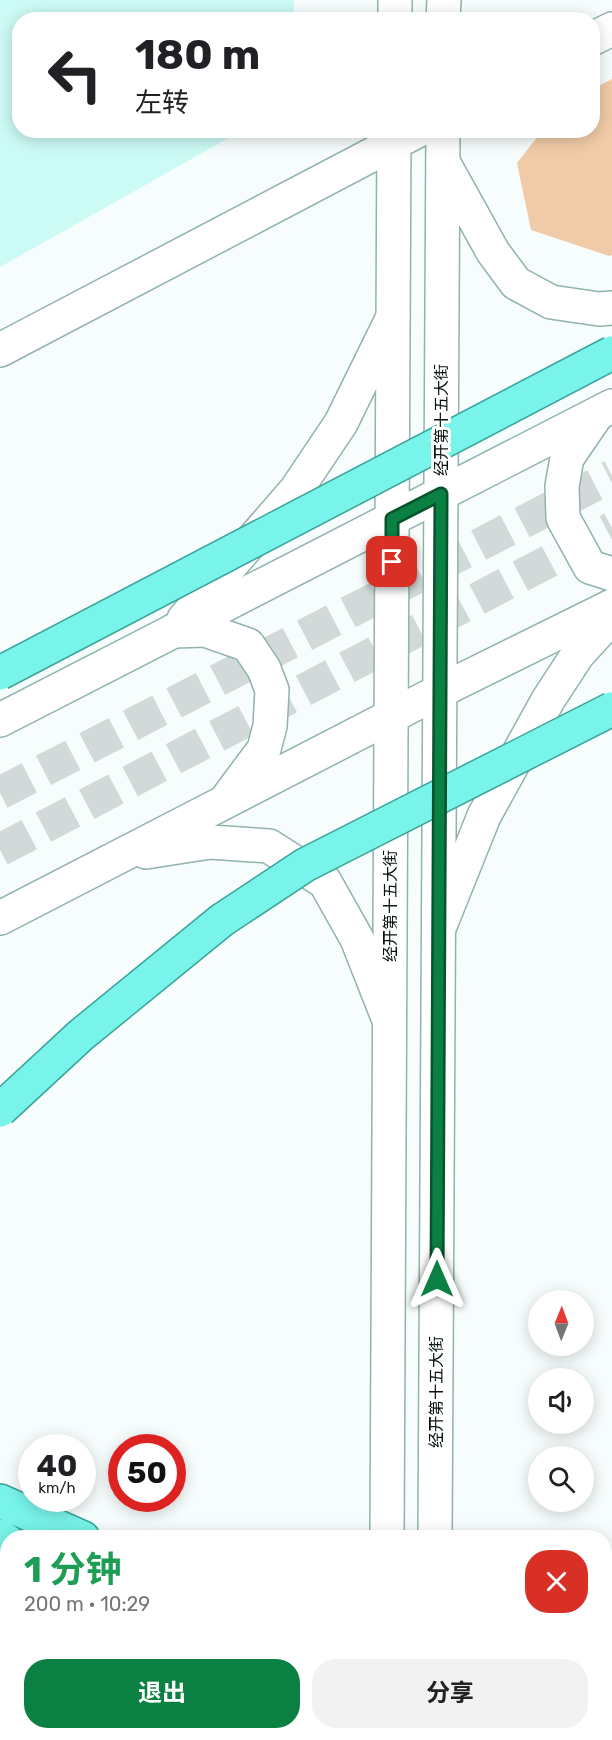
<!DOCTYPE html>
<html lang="zh">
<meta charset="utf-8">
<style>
body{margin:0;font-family:Rubik,"Noto Sans SC",sans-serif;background:#f2f2f2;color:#202124;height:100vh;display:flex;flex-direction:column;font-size:22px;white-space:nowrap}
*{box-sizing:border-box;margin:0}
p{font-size:20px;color:#757577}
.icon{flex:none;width:33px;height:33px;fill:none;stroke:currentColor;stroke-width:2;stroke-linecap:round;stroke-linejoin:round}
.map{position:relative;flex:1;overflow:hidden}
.side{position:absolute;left:0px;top:1530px;width:612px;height:210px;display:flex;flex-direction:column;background:#fff;border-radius:24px 24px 0 0;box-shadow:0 3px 15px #0003}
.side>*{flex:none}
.top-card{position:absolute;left:12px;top:12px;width:588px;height:126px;border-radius:24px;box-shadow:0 3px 15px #0003;background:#fff;color:#202124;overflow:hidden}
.needle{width:39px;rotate:1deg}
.fabs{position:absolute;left:528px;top:1290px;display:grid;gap:12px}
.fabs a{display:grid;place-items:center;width:66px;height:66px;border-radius:50%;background:#fff;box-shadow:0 3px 15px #0003;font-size:30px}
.speed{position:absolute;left:18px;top:1434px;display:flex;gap:12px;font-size:30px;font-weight:700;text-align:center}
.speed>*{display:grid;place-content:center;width:78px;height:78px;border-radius:50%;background:#fff;box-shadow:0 3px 15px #0003;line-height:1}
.speed small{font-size:15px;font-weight:400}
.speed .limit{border:9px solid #d22;background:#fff;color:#111}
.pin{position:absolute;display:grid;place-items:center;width:51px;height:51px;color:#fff;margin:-26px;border-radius:12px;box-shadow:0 3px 9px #0006}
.me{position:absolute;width:66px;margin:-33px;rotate:0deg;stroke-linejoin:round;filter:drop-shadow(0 0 4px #0008)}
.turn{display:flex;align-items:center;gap:21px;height:126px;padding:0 24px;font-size:27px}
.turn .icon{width:78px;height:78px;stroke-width:2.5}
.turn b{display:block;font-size:42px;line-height:51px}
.round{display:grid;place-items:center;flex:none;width:63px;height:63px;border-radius:24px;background:#f2f2f2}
.overview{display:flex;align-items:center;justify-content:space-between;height:102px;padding:0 24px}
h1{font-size:36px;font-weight:700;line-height:45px;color:#1e9e55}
.cta{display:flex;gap:12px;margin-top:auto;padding:12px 24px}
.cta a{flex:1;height:69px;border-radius:24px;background:#0b8043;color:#fff;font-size:24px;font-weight:700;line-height:69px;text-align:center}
.cta a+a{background:#f2f2f2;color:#202124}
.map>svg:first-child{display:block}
.built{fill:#ccfaf5}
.green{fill:#f1cba7}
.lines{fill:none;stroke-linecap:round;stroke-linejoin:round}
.trunk-tunnel{stroke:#d2dad9;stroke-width:33;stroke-dasharray:33 16;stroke-linecap:butt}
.tertiary-casing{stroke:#90b3af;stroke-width:36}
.secondary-casing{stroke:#90b3af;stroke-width:36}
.trunk-casing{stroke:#3aa39a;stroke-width:36}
.tertiary{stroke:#fff;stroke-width:33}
.secondary{stroke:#fff;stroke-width:33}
.trunk{stroke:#78f4ea;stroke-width:33}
.trunk-bridge-casing{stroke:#3aa39a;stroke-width:36;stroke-linecap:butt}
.trunk-bridge{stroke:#78f4ea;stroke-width:33}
.route-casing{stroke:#07532c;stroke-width:15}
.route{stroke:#0b8043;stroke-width:10}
.labels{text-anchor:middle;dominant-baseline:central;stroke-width:6;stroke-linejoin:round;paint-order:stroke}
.street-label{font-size:16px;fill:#061311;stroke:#fff}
</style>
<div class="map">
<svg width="612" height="1740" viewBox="0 0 612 1740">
<rect width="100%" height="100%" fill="#f6fdfc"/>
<polygon class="built" points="0,0 294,0 294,19 20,20 20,130 241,131 0,267"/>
<polygon class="green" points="612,79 612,255 609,256 531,230 517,163 542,131 592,130 593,89"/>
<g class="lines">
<g class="trunk-tunnel">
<polyline points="0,793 612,476"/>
<polyline points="0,850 612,528"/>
</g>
<defs>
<g id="tertiary">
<polyline points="592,39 612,29"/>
<polyline points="443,162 493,252 516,283 551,302 599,309 612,308"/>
<polyline points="0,350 419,130"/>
<polyline points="595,417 567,458 562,486 563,518 590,567 612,574"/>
<polyline points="184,619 296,490 341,423 393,317"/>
<polyline points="173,631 205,630 248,645 264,669 272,690 270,726 264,749 229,796"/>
<polyline points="0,720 612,406"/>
<polyline points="146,852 210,842 269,846 325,882 357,939 389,1020"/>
<polyline points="0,918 440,691 612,606"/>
<polyline points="439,928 484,816 548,700 578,654 612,617"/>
<polyline points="0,1564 8,1569"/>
<polyline points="21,1732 31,1740"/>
<polyline points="225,1732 235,1740"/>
</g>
<g id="secondary">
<polyline points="395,20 395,0"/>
<polyline points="443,20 444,0"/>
<polyline points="387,1538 394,130"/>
<polyline points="435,1538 443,130"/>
<polyline points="433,1740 434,1732"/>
</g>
<g id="trunk">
<polyline points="0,1501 83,1538"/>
<polyline points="0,1536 8,1542"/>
<polyline points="0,1626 8,1632"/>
<polyline points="117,1732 124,1740"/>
<polyline points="302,1732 314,1740"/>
</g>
</defs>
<use href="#tertiary" class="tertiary-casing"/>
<use href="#secondary" class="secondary-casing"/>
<use href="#trunk" class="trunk-casing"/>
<use href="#tertiary" class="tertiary"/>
<use href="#secondary" class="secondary"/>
<use href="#trunk" class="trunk"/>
<defs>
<g id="trunk-bridge">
<polyline points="0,673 612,353"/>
<polyline points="0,1110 81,1035 222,920 305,865 612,709"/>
<polyline points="382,1732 393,1740"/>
</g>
</defs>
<use href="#trunk-bridge" class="trunk-bridge-casing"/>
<use href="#trunk-bridge" class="trunk-bridge"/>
</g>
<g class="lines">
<defs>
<polyline id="route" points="392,562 392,519 441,494 437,1279"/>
</defs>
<use href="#route" class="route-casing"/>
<use href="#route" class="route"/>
</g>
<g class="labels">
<g class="street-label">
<text transform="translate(441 420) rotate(-90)">经开第十五大街</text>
<text transform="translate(390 906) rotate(-90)">经开第十五大街</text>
<text transform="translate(436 1392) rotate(-90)">经开第十五大街</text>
</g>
</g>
</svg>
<div class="fabs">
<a><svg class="needle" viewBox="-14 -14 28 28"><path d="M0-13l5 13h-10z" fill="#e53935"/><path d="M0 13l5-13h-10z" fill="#757577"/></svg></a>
<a><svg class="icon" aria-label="sound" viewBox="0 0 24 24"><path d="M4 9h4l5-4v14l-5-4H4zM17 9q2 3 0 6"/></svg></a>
<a><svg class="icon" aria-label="search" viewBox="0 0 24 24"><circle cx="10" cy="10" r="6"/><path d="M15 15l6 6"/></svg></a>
</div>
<div class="speed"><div>40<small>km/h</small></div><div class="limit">50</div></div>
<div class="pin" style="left:392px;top:562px;background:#d93025"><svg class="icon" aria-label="arrive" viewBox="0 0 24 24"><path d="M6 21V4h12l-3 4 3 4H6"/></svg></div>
<svg class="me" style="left:437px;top:1279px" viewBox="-20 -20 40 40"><path d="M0-17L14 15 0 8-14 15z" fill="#0b8043" stroke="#fff" stroke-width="4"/></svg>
<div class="top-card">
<div class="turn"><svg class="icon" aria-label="left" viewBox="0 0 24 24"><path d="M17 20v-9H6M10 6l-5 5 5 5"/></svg><div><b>180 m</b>左转</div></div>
</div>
<section class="side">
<div class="overview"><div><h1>1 分钟</h1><p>200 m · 10:29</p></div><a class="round" style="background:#d93025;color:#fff"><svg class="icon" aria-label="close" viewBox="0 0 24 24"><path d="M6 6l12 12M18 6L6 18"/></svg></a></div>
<div class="cta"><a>退出</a><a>分享</a></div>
</section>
</div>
